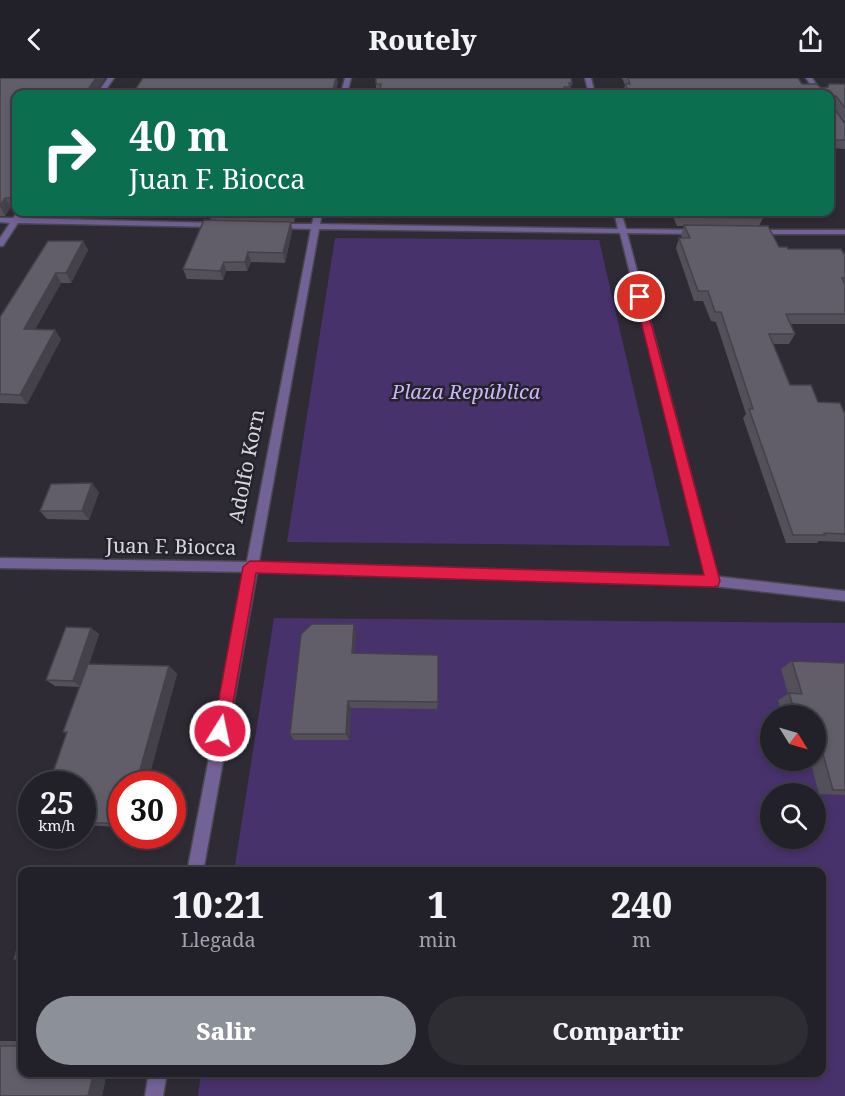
<!DOCTYPE html>
<html lang="es">
<meta charset="utf-8">
<style>
body{margin:0;font-family:"Noto Serif",serif;background:#2e2d34;color:#f1f3f6;height:100vh;display:flex;flex-direction:column;font-size:22px;white-space:nowrap}
*{box-sizing:border-box;margin:0}
p{font-size:20px;color:#a2a3a8}
.icon{flex:none;width:33px;height:33px;fill:none;stroke:currentColor;stroke-width:2;stroke-linecap:round;stroke-linejoin:round}
.map{position:relative;flex:1;overflow:hidden}
.details{position:absolute;left:18px;top:789px;width:808px;height:210px;display:flex;flex-direction:column;background:#222028;border-radius:12px;box-shadow:0 3px 9px #0003,0 0 0 2px #3f3e45}
.details>*{flex:none}
.top-card{position:absolute;left:12px;top:12px;width:822px;height:126px;border-radius:12px;box-shadow:0 3px 9px #0003,0 0 0 2px #3f3e45;background:#0b6e4f;color:#fff;overflow:hidden}
.needle{width:39px;rotate:127deg}
.tools{position:absolute;left:760px;top:627px;display:grid;gap:12px}
.tools a{display:grid;place-items:center;width:66px;height:66px;border-radius:50%;background:#222028;box-shadow:0 3px 9px #0003,0 0 0 2px #3f3e45;font-size:30px}
.speed{position:absolute;left:18px;top:693px;display:flex;gap:12px;font-size:30px;font-weight:700;text-align:center}
.speed>*{display:grid;place-content:center;width:78px;height:78px;border-radius:50%;background:#222028;box-shadow:0 3px 9px #0003,0 0 0 2px #3f3e45;line-height:1}
.speed small{font-size:15px;font-weight:400}
.speed .limit{border:9px solid #d22;background:#fff;color:#111}
.pin{position:absolute;display:grid;place-items:center;width:51px;height:51px;color:#fff;margin:-26px;border:3px solid #fff;border-radius:50%;box-shadow:0 2px 6px #0007}
.me{position:absolute;width:66px;margin:-33px;rotate:10deg;stroke-linejoin:round;filter:drop-shadow(0 0 4px #0008)}
.turn{display:flex;align-items:center;gap:21px;height:126px;padding:0 18px;font-size:27px}
.turn .icon{width:78px;height:78px;stroke-width:2.5}
.turn b{display:block;font-size:42px;line-height:51px}
.eta{display:flex;justify-content:space-evenly;align-items:center;height:102px;text-align:center}
.eta b{font-size:36px;font-weight:800;line-height:42px}
.cta{display:flex;gap:12px;margin-top:auto;padding:12px 18px}
.cta a{flex:1;height:69px;border-radius:36px;background:#8c9099;color:#fff;font-size:24px;font-weight:800;line-height:69px;text-align:center}
.cta a+a{background:#2e2d34;color:#f1f3f6}
header{display:flex;justify-content:space-between;align-items:center;height:78px;padding:0 18px;background:#222028;font-size:27px;font-weight:800}
.map>svg:first-child{display:block}
.green{fill:#47326b;fill-rule:evenodd}
.lines{fill:none;stroke-linecap:round;stroke-linejoin:round}
.minor-casing{stroke:#494750;stroke-width:3}
.tertiary-casing{stroke:#494750;stroke-width:3}
.minor{fill:#726296;fill-rule:evenodd}
.tertiary{fill:#726296;fill-rule:evenodd}
.wall{fill:#53505a}
.shaded-wall{fill:#44414a}
.building{fill:#615d69;stroke:#44414a;stroke-width:1.5}
.route{fill:#e11d48;stroke:#92132f;stroke-width:1.5}
.labels{text-anchor:middle;dominant-baseline:central;stroke-width:5;stroke-linejoin:round;paint-order:stroke}
.park-label{font-size:20px;font-style:italic;fill:#cab6f6;stroke:#24222b}
.street-label{font-size:20px;fill:#d9d7de;stroke:#24222b}
</style>
<header><svg class="icon" aria-label="back" viewBox="0 0 24 24"><path d="M15 5l-7 7 7 7"/></svg>Routely<svg class="icon" aria-label="share" viewBox="0 0 24 24"><path d="M12 15V3M7 8l5-5 5 5M5 13v7h14v-7"/></svg></header>
<div class="map">
<svg width="845" height="1018" viewBox="0 0 845 1018">
<rect width="100%" height="100%" fill="#2e2b35"/>
<g class="green">
<polygon points="335,160 599,162 670,468 287,464"/>
<path d="M274 540 845 545V1018H198L201 994H822V794L234 793ZM771 638H816V682H771ZM771 716H816V760H771Z"/>
</g>
<g class="lines">
<defs>
<g id="minor">
<polygon points="108,0 114,0 103,16 97,16"/>
<polygon points="345,0 351,0 347,16 341,16"/>
<polygon points="585,0 591,0 595,16 589,16"/>
<polygon points="806,0 812,0 823,16 817,16"/>
<polygon points="18,134 25,134 21,140 218,145 222,147 218,149 18,145 3,168 0,168 0,160 10,145 0,144 0,140 13,140"/>
<polygon points="315,134 322,134 320,146 618,151 614,134 621,134 626,151 701,152 701,156 698,156 627,155 719,503 717,507 713,508 709,507 707,503 620,155 319,151 203,794 187,794 311,151 277,150 273,148 277,146 312,146"/>
<rect x="754" y="152" width="91" height="4"/>
<polygon points="149,994 167,994 163,1018 145,1018"/>
</g>
<polygon id="tertiary" points="0,480 250,484 713,498 845,513 845,523 713,508 250,494 0,490"/>
</defs>
<use href="#minor" class="minor-casing"/>
<use href="#tertiary" class="tertiary-casing"/>
<use href="#minor" class="minor"/>
<use href="#tertiary" class="tertiary"/>
</g>
<g class="wall">
<polygon points="0,0 105,0 95,16 16,16 16,130 11,129 5,138 0,138"/>
<polygon points="622,0 798,0 802,6 821,10 827,9 829,6 845,6 845,44 835,31 845,46 845,71 830,70 830,16 624,16 623,14 625,7"/>
<polygon points="572,5 569,16 379,16 380,14 376,14 376,6"/>
<polygon points="187,134 297,134 294,144 291,144 292,153 285,185 251,184 247,193 226,193 223,202 187,201 183,191 211,142 209,135"/>
<polygon points="395,134 464,134 464,136 396,136"/>
<polygon points="552,134 596,134 595,138 552,138"/>
<polygon points="671,134 759,134 763,140 759,148 779,169 788,171 845,177 845,246 790,246 795,256 789,266 773,266 790,307 818,324 845,334 845,464 819,463 817,465 786,465 743,340 746,336 716,244 711,243 703,223 694,223 676,170 679,160 682,160 681,157 684,148 677,148"/>
<polygon points="83,163 88,172 71,205 61,205 35,251 61,261 27,326 0,325 0,239"/>
<polygon points="99,414 89,442 47,441 40,433"/>
<polygon points="91,550 99,556 89,586 169,588 177,596 147,706 122,706 122,749 82,747 82,706 67,656 63,654 80,609 55,608 46,602"/>
<polygon points="356,555 354,575 438,624 437,631 351,630 349,662 294,662 290,656"/>
<polygon points="792,583 845,585 845,717 819,716 810,682 816,682 816,638 782,638 778,622 788,616 781,591"/>
<polygon points="0,963 22,963 22,994 107,994 102,1018 0,1018"/>
</g>
<g class="shaded-wall">
<polygon points="96,0 105,0 95,16 85,16"/>
<polygon points="336,0 337,0 338,5 335,16 332,16"/>
<polygon points="16,111 16,130 10,120"/>
<polygon points="5,120 11,129 5,138 0,128"/>
<polygon points="293,134 297,134 294,144 293,135"/>
<polygon points="291,144 292,153 285,185 283,175"/>
<polygon points="83,163 88,172 71,205 66,195"/>
<polygon points="248,174 251,184 247,193 245,184"/>
<polygon points="224,184 226,193 223,202 220,193"/>
<polygon points="56,195 61,205 30,261 24,251"/>
<polygon points="55,252 61,261 27,326 20,317"/>
<polygon points="92,405 99,414 89,442 82,433"/>
<polygon points="354,546 356,555 354,584 352,575"/>
<polygon points="91,550 99,556 81,609 73,603"/>
<polygon points="169,588 177,596 147,706 136,706"/>
<polygon points="348,623 351,630 349,662 346,656"/>
<polygon points="94,994 107,994 102,1018 88,1018"/>
</g>
<g class="building">
<polygon points="0,0 96,0 85,16 16,16 16,111 10,120 5,120 0,128"/>
<polygon points="143,0 336,0 332,16 132,16"/>
<polygon points="376,0 571,0 572,5 569,5 570,9 564,9 565,16 379,16 381,6 376,6"/>
<polygon points="628,0 798,0 802,6 817,6 821,10 828,9 829,6 845,6 845,30 836,18 833,18 832,27 845,46 845,62 830,62 830,16 630,16 625,6 630,6"/>
<polygon points="213,134 293,134 293,135"/>
<polygon points="678,134 759,134 763,140 680,139"/>
<polygon points="204,142 291,144 283,175 248,174 245,184 224,184 220,193 183,191"/>
<polygon points="684,147 768,148 779,169 787,169 788,171 841,171 845,177 845,200 842,200 845,207 845,236 786,236 795,256 769,256 790,307 811,307 818,324 840,325 844,334 845,334 845,456 824,455 825,457 793,457 749,331 753,331 721,234 715,234 708,213 698,213 679,160 690,160"/>
<polygon points="48,163 83,163 66,195 56,195 24,251 55,252 20,317 0,316 0,239"/>
<polygon points="92,405 82,433 40,433 51,406"/>
<polygon points="312,546 354,546 352,575 438,577 438,624 348,623 346,656 290,656 301,556"/>
<polygon points="66,549 91,550 73,603 46,602"/>
<polygon points="792,583 845,585 845,712 833,712 816,651 816,638 796,638 789,615 802,616"/>
<polygon points="88,586 169,588 136,706 122,706 122,746 82,744 82,706 49,706 67,654 63,654"/>
<polygon points="22,854 22,881 14,881"/>
<polygon points="0,968 22,968 22,994 94,994 88,1018 0,1018"/>
</g>
<polygon class="route" points="636,217 644,219 720,503 718,508 713,509 256,495 228,653 226,659 220,661 215,659 213,653 243,489 250,483 704,497 635,219"/>
<g class="labels">
<g class="park-label">
<text x="466" y="313">Plaza República</text>
</g>
<g class="street-label">
<text transform="translate(246 388) rotate(-79)">Adolfo Korn</text>
<text transform="translate(171 468) rotate(1)">Juan F. Biocca</text>
</g>
</g>
</svg>
<div class="tools">
<a><svg class="needle" viewBox="-14 -14 28 28"><path d="M0-13l5 13h-10z" fill="#e53935"/><path d="M0 13l5-13h-10z" fill="#a2a3a8"/></svg></a>
<a><svg class="icon" aria-label="search" viewBox="0 0 24 24"><circle cx="10" cy="10" r="6"/><path d="M15 15l6 6"/></svg></a>
</div>
<div class="speed"><div>25<small>km/h</small></div><div class="limit">30</div></div>
<div class="pin" style="left:640px;top:219px;background:#d93025"><svg class="icon" aria-label="arrive" viewBox="0 0 24 24"><path d="M6 21V4h12l-3 4 3 4H6"/></svg></div>
<svg class="me" style="left:220px;top:653px" viewBox="-20 -20 40 40"><circle r="17" fill="#e11d48" stroke="#fff" stroke-width="3"/><path d="M0-11L8 9 0 5-8 9z" fill="#fff"/></svg>
<div class="top-card">
<div class="turn"><svg class="icon" aria-label="right" viewBox="0 0 24 24"><path d="M7 20v-9h11M14 6l5 5-5 5"/></svg><div><b>40 m</b>Juan F. Biocca</div></div>
</div>
<section class="details">
<div class="eta">
<div><b>10:21</b><p>Llegada</p></div>
<div><b>1</b><p>min</p></div>
<div><b>240</b><p>m</p></div>
</div>
<div class="cta"><a>Salir</a><a>Compartir</a></div>
</section>
</div>
